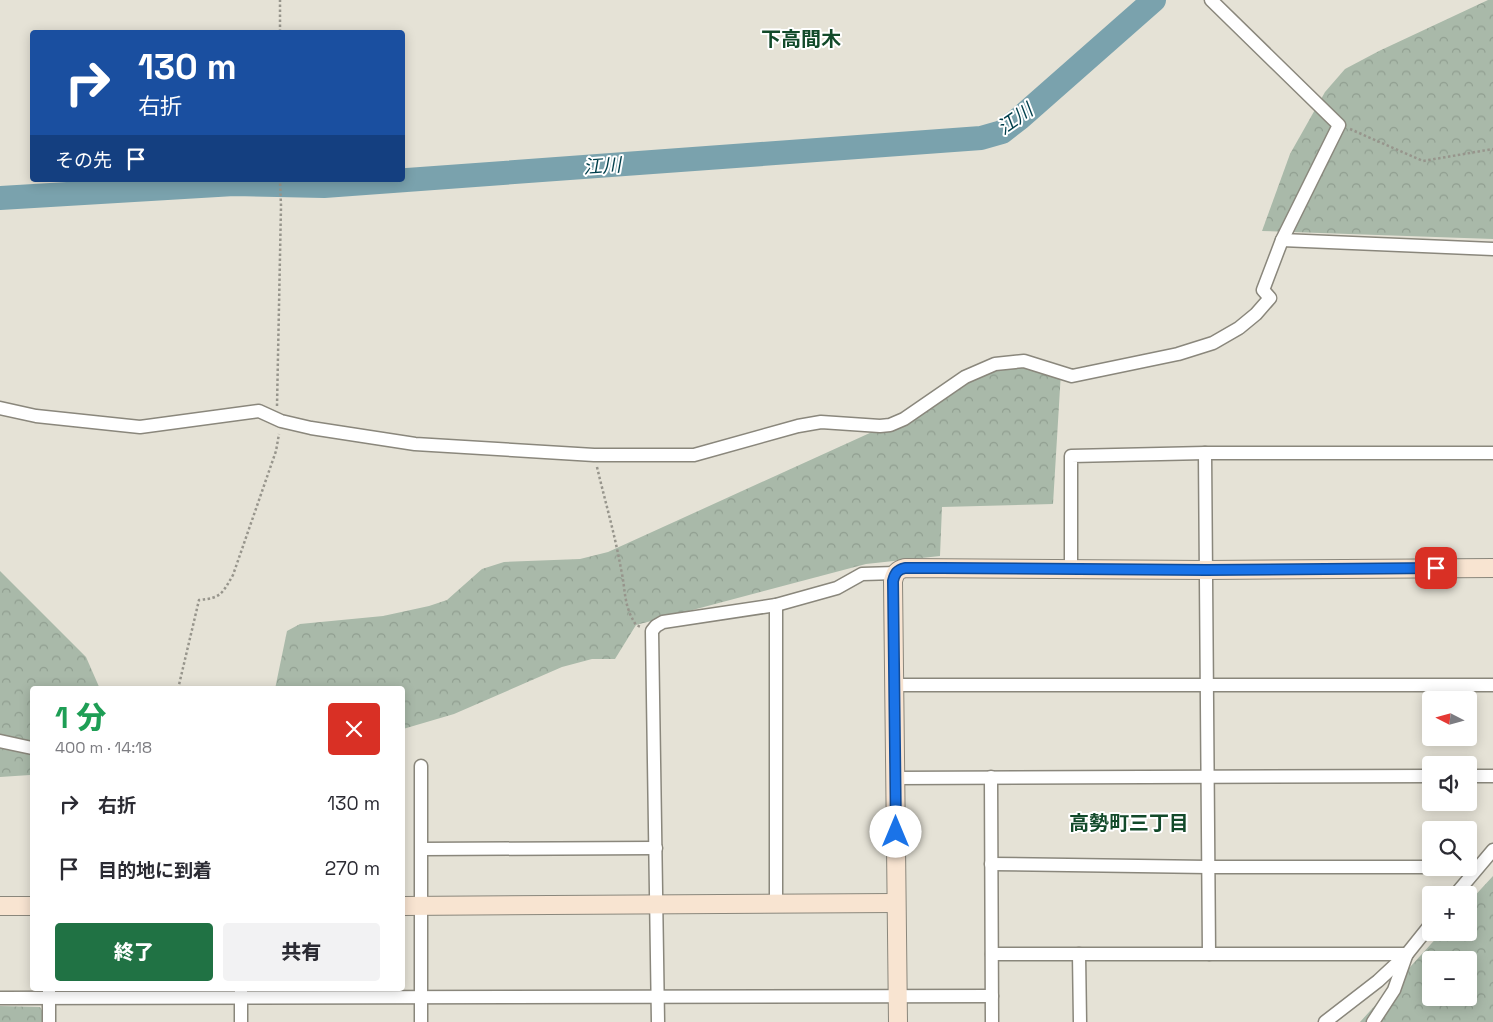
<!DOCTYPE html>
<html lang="ja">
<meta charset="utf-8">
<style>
body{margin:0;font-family:"Space Grotesk","Noto Sans JP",sans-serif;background:#f2f2f3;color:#2b2b33;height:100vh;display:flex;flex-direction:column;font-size:19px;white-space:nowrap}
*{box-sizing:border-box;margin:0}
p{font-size:16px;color:#7c7c81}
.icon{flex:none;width:28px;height:28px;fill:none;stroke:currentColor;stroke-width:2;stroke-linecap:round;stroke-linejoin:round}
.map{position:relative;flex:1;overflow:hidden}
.side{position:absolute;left:30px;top:686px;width:375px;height:305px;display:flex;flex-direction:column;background:#fff;border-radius:5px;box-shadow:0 2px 12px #0003}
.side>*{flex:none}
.hud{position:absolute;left:30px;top:30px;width:375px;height:152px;border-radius:5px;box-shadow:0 2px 12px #0003;background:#1a4fa0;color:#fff;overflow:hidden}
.needle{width:32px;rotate:276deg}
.controls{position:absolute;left:1422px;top:691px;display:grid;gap:10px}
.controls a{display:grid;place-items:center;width:55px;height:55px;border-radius:5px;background:#fff;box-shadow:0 2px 12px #0003;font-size:25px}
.pin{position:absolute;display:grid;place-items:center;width:42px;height:42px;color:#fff;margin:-21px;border-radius:10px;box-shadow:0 2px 8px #0006}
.me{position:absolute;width:55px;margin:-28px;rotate:0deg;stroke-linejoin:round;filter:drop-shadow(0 0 4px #0008)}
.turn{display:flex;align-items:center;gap:18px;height:105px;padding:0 25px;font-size:22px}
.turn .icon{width:65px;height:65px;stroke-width:2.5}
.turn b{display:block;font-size:35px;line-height:42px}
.then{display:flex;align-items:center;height:48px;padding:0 25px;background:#0003;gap:10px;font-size:19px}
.round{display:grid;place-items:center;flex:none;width:52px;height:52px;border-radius:5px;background:#f2f2f3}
.head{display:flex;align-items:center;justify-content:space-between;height:85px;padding:0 25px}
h1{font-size:30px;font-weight:800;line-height:38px;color:#1e9e55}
.cta{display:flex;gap:10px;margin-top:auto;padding:10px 25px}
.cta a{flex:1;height:58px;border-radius:5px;background:#207244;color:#fff;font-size:20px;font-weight:800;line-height:58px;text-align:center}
.cta a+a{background:#f2f2f3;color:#2b2b33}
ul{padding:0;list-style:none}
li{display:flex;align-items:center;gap:15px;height:65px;padding:0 25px}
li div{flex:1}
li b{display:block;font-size:19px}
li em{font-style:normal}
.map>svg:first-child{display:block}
.forest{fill:url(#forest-crowns);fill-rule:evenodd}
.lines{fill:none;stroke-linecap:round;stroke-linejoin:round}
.river{stroke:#7aa2ad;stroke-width:24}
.street-casing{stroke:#8a877c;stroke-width:15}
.secondary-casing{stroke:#8a877c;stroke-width:20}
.path{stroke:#97958c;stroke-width:2.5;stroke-dasharray:2.5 2.5;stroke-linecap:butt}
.street{stroke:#fff;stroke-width:12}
.secondary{stroke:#f8e4d1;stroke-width:18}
.route-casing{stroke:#114b97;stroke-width:12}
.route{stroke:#1a73e8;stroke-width:9}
.labels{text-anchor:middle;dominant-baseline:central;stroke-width:4;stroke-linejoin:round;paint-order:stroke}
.water-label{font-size:19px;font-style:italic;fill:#003f4c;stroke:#fff}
.quarter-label{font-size:20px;font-weight:bold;fill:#124a2a;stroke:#fff}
</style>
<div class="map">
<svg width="1493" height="1022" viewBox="0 0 1493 1022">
<defs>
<pattern id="forest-crowns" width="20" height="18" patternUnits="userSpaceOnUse" patternTransform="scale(1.25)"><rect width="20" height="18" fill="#a9b9a9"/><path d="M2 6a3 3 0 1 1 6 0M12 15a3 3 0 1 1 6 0" fill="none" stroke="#909e90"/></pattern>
</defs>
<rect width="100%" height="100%" fill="#e5e2d6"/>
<g class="forest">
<polygon points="1488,0 1493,0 1493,239 1262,231 1290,154 1325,92 1345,69 1379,51"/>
<polygon points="995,364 1061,372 1053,504 942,507 940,556 866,564 636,625 615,659 592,659 562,667 454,714 403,729 402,689 275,689 287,631 300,624 383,616 429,606 447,600 482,569 504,562 580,559 608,552 872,432"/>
<polygon points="0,571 86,657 100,689 32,689 32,774 30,775 0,777"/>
<path d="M1493 876V1022H1360L1441 933 1469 932V902ZM1431 960H1469V998H1431Z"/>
<polygon points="0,1006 40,1007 43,1012 43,1022 0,1022"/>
</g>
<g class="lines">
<polyline class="river" points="0,198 234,184 324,186 981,138 1002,132 1020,118 1154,0"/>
<defs>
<g id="street">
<polyline points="1282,240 1493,249"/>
<polyline points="0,408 36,416 140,427 259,411 281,421 311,428 415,444 594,455 694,455 798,426 821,422 880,426 890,425 904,419 965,377 995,364 1024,361 1072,376 1178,354 1213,343 1239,328 1256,314 1270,298 1263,290 1282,240 1339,125 1211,0"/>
<polyline points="1205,453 1209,954"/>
<polyline points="1071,568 1071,456 1205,453 1493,453"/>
<polyline points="776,605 776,904"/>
<polyline points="894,685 1493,685"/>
<polyline points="0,741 32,748"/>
<polyline points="421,766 421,1022"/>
<polyline points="1469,776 1493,776"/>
<polyline points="991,777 992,1022"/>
<polyline points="895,778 1431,776"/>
<polyline points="422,849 656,848"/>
<polyline points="991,864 1208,867 1431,867"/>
<polyline points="1455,895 1493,850"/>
<polyline points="992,954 1407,954"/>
<polyline points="1079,954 1080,1022"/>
<polyline points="49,989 49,1022"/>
<polyline points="241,989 241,1022"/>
<polyline points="0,998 992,996"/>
<polyline points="658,1022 652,631 656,626 663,622 776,605 837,588 862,574 896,573"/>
<polyline points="1325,1022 1378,981 1407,954 1431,924"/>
<polyline points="1373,1022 1394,990 1406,956"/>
</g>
<g id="secondary">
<polyline points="0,906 32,906"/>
<polyline points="402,906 896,903"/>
<path d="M898 1022 893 581C895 573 897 570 905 568L1206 570 1493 568"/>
</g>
</defs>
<use href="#street" class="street-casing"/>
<use href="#secondary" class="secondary-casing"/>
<g class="path">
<polyline points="280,32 280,0"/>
<polyline points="1350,129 1423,161 1493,149"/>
<polyline points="277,406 281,206 280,180"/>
<path d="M597 467C605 501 615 535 621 569 626 591 623 605 636 625L641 627"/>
<path d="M178 689 199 600C221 598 222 594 233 575L276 451 279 434"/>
</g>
<use href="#street" class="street"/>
<use href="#secondary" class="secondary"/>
</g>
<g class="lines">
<defs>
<path id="route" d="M896 832 893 581C895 573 897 570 905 568H942L1206 570 1436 568"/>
</defs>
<use href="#route" class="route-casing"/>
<use href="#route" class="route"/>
</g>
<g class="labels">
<g class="water-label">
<text transform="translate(1015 119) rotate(-35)">江川</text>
<text transform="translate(602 166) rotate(-4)">江川</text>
</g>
<g class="quarter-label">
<text x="801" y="39">下高間木</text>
<text x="1129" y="823">高勢町三丁目</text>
</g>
</g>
</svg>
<div class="controls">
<a><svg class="needle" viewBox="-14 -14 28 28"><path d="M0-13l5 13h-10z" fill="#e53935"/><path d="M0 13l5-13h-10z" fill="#7c7c81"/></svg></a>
<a><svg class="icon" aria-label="sound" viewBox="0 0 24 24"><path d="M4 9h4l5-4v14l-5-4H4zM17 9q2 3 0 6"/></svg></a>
<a><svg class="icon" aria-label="search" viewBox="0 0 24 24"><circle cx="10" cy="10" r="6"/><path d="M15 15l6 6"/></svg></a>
<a>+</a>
<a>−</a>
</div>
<div class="pin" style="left:1436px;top:568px;background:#d93025"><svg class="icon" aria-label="arrive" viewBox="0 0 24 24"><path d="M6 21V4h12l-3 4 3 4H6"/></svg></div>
<svg class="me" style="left:896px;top:832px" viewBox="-20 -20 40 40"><circle r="19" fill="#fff"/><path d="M0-13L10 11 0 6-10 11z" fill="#1a73e8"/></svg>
<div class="hud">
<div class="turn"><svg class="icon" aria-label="right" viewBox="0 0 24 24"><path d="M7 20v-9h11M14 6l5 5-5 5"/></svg><div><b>130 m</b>右折</div></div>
<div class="then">その先<svg class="icon" aria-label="arrive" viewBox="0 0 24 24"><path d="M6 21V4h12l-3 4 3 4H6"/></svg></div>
</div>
<section class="side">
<div class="head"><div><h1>1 分</h1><p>400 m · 14:18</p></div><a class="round" style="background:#d93025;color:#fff"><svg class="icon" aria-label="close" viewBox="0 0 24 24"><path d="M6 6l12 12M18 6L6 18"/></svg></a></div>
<ul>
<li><svg class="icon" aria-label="right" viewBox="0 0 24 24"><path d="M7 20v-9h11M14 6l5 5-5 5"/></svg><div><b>右折</b></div><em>130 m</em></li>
<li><svg class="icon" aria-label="arrive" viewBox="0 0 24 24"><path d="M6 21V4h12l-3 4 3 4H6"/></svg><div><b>目的地に到着</b></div><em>270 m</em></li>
</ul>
<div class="cta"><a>終了</a><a>共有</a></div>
</section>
</div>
